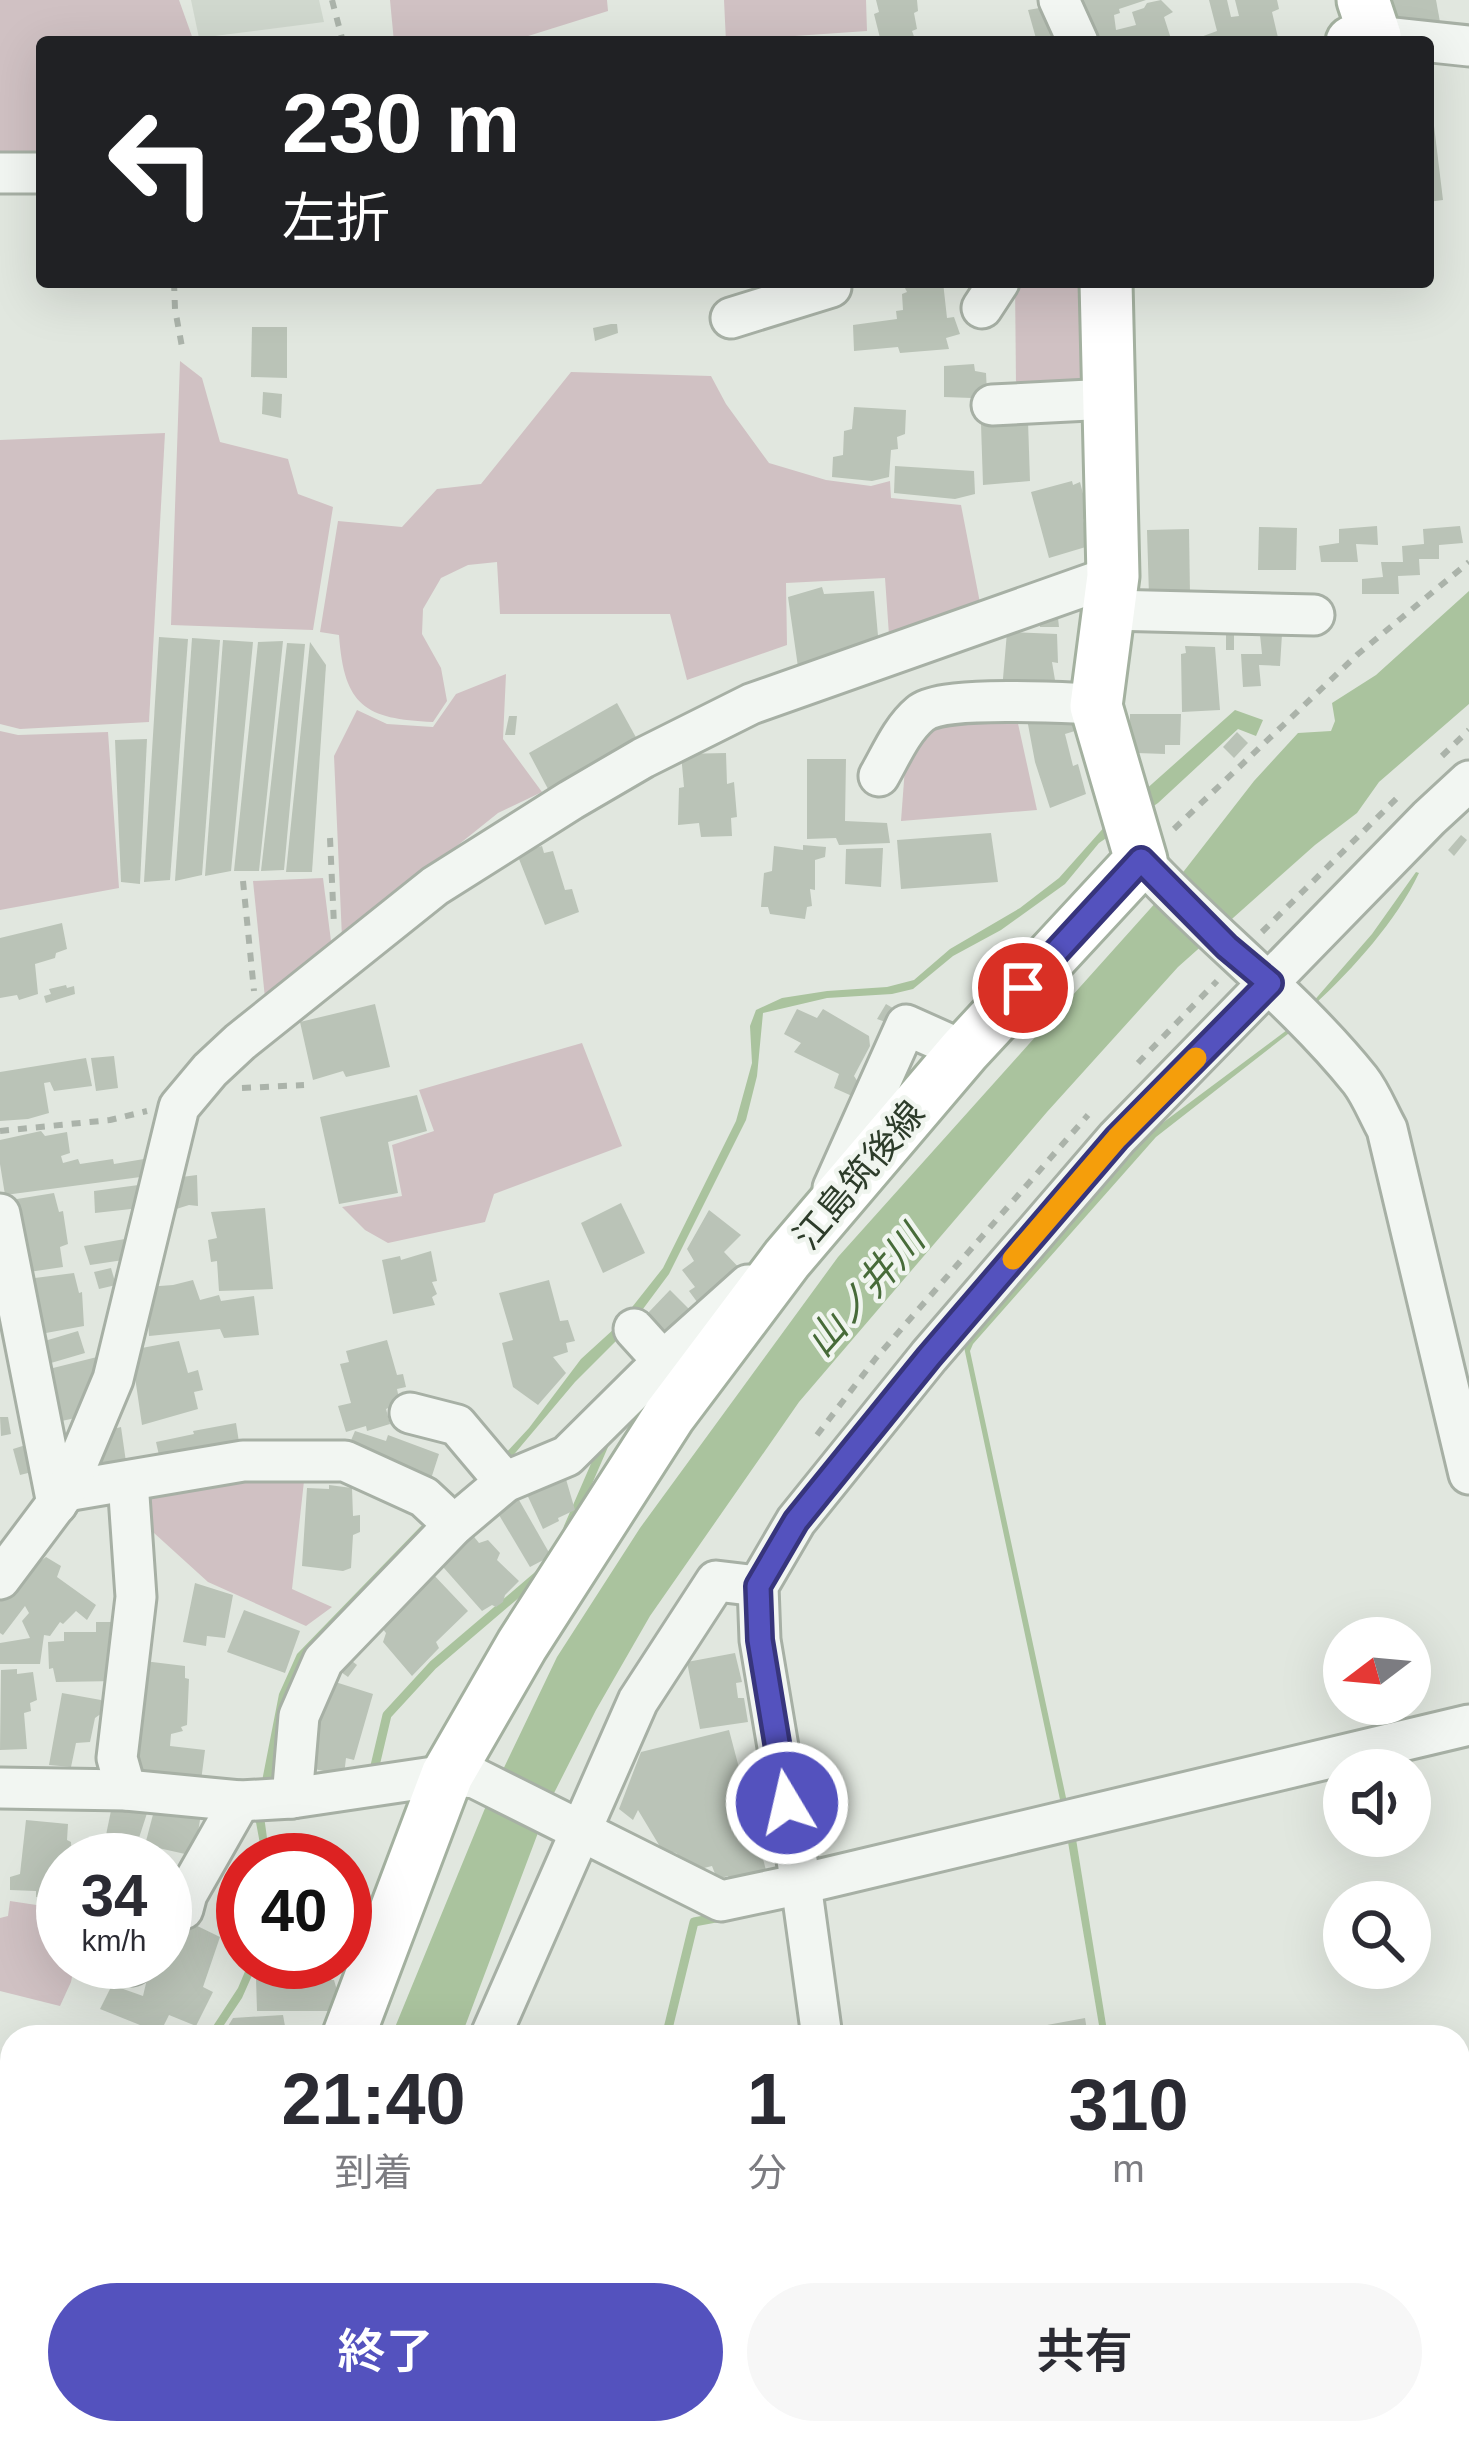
<!DOCTYPE html>
<html lang="ja">
<meta charset="utf-8">
<style>
body{margin:0;font-family:Helvetica,"Noto Sans JP",sans-serif;background:#f7f7f7;color:#2b2b33;height:100vh;display:flex;flex-direction:column;font-size:45px;white-space:nowrap}
*{box-sizing:border-box;margin:0}
p{font-size:39px;color:#7c7c81}
.icon{flex:none;width:66px;height:66px;fill:none;stroke:currentColor;stroke-width:2;stroke-linecap:round;stroke-linejoin:round}
.map{position:relative;flex:1;overflow:hidden}
.sheet{position:absolute;left:0px;top:2025px;width:1470px;height:420px;display:flex;flex-direction:column;background:#fff;border-radius:36px 36px 0 0;box-shadow:0 12px 48px #0002}
.sheet>*{flex:none}
.top-card{position:absolute;left:36px;top:36px;width:1398px;height:252px;border-radius:12px;box-shadow:0 12px 48px #0002;background:#202124;color:#fff;overflow:hidden}
.needle{width:78px;rotate:254deg}
.fabs{position:absolute;left:1323px;top:1617px;display:grid;gap:24px}
.fabs a{display:grid;place-items:center;width:108px;height:108px;border-radius:50%;background:#fff;box-shadow:0 12px 48px #0002;font-size:60px}
.speed{position:absolute;left:36px;top:1833px;display:flex;gap:24px;font-size:60px;font-weight:700;text-align:center}
.speed>*{display:grid;place-content:center;width:156px;height:156px;border-radius:50%;background:#fff;box-shadow:0 12px 48px #0002;line-height:1}
.speed small{font-size:30px;font-weight:400}
.speed .limit{border:18px solid #d22;background:#fff;color:#111}
.pin{position:absolute;display:grid;place-items:center;width:102px;height:102px;color:#fff;margin:-51px;border:6px solid #fff;border-radius:50%;box-shadow:0 3px 12px #0007}
.me{position:absolute;width:132px;margin:-66px;rotate:351deg;stroke-linejoin:round;filter:drop-shadow(0 0 9px #0008)}
.turn{display:flex;align-items:center;gap:42px;height:252px;padding:0 48px;font-size:54px}
.turn .icon{width:156px;height:156px;stroke-width:2.5}
.turn b{display:block;font-size:84px;line-height:102px}
.eta{display:flex;justify-content:space-evenly;align-items:center;height:204px;text-align:center}
.eta b{font-size:72px;font-weight:600;line-height:84px}
.action{display:flex;gap:24px;margin-top:auto;padding:24px 48px}
.action a{flex:1;height:138px;border-radius:72px;background:#5452be;color:#fff;font-size:48px;font-weight:600;line-height:138px;text-align:center}
.action a+a{background:#f7f7f7;color:#2b2b33}
.map>svg:first-child{display:block}
.built{fill:#d0d8ce}
.green{fill:#d0c1c3}
.water{fill:#aac39e}
.lines{fill:none;stroke-linecap:round;stroke-linejoin:round}
.stream{stroke:#aac39e;stroke-width:9}
.building{fill:#bac3b7}
.minor-casing{stroke:#a7b0a5;stroke-width:45}
.major-casing{stroke:#a4b1a0;stroke-width:57}
.path{stroke:#abb3aa;stroke-width:6;stroke-dasharray:9 9;stroke-linecap:butt}
.minor{stroke:#f2f6f2;stroke-width:39}
.major{stroke:#fff;stroke-width:51}
.route-casing{stroke:#37357c;stroke-width:30}
.route{stroke:#5452be;stroke-width:21}
.slow{stroke:#f59e0b;stroke-width:21}
.labels{text-anchor:middle;dominant-baseline:central;stroke-width:9;stroke-linejoin:round;paint-order:stroke}
.street-label{font-size:36px;fill:#2d3c2a;stroke:#f0f5ef}
.water-label{font-size:39px;font-style:italic;fill:#476b39;stroke:#f0f5ef}
</style>
<div class="map">
<svg width="1469" height="2445" viewBox="0 0 1469 2445">
<rect width="100%" height="100%" fill="#e1e7df"/>
<polygon class="built" points="191,0 319,0 324,22 199,38"/>
<g class="green">
<polygon points="0,0 179,0 194,42 42,42 42,164 0,166"/>
<polygon points="390,0 607,0 608,11 509,42 394,42"/>
<polygon points="724,0 866,0 867,31 766,38 765,42 726,42"/>
<polygon points="1015,282 1096,282 1099,382 1016,384"/>
<polygon points="180,361 202,378 220,442 288,459 298,494 333,507 313,630 171,625"/>
<path d="M571 372 711 376 726 404 769 463 826 480 871 486 890 481 891 498 961 505 980 603 889 635 885 578 786 583 787 645 687 680 670 614H500L497 562 468 565 441 578 423 609 422 634 441 668 447 701 433 722C365 719 344 706 339 635L320 632 338 521 402 527 437 489 481 484Z"/>
<polygon points="165,433 149,722 20,729 0,724 0,440"/>
<polygon points="506,674 503,739 542,792 498,813 342,938 334,756 357,710 387,724 433,727 456,694"/>
<polygon points="1015,710 1037,810 901,821 906,754 917,729"/>
<polygon points="0,731 18,735 108,732 119,888 0,910"/>
<polygon points="323,878 332,949 265,998 253,881"/>
<polygon points="582,1043 622,1146 494,1194 485,1222 388,1243 365,1230 342,1207 402,1196 392,1145 434,1131 419,1090"/>
<polygon points="305,1472 292,1589 332,1607 306,1626 208,1582 143,1523 137,1494"/>
<polygon points="10,1901 63,1909 63,1962 75,1962 71,1982 60,2006 0,1991 0,1918 8,1916"/>
</g>
<g class="water">
<polygon points="1469,591 1469,704 1379,782 1357,813 1315,845 1178,967 1047,1112 799,1402 650,1616 596,1710 550,1801 461,2037 391,2037 488,1801 557,1657 640,1528 838,1257 1184,871 1254,781 1298,733 1331,731 1335,721 1332,703 1376,675"/>
<polygon points="1235,710 1263,720 1256,736 1238,729 1158,803 1099,843 1065,884 1001,930 953,956 913,989 892,994 827,998 763,1013 757,1076 746,1120 669,1274 637,1317 629,1311 663,1268 736,1121 752,1063 750,1026 756,1010 782,998 827,991 887,987 914,980 950,949 1020,908 1059,878 1107,824"/>
<path d="M1416 872 1419 873C1397 920 1353 969 1314 1005L1312 1003 1372 934Z"/>
<polygon points="1291,1027 1293,1030 1156,1137 973,1344 970,1351 1068,1807 1062,1809 964,1347 1153,1130"/>
<polygon points="615,1328 621,1336 575,1382 489,1484 339,1631 264,1816 270,1860 263,1860 255,1817 279,1694 297,1654 420,1527 504,1455 529,1428 581,1359"/>
<polygon points="1075,1839 1076,1839 1108,2037 1101,2037 1068,1842"/>
<polygon points="249,1962 258,1962 242,1998 216,2037 206,2037 238,1988"/>
<polygon points="247,2433 315,2433 312,2445 243,2445"/>
</g>
<g class="lines">
<g class="stream">
<polyline points="568,1528 604,1445"/>
<polyline points="374,1770 387,1715 433,1665 541,1573"/>
<polyline points="666,2037 694,1922 721,1917"/>
</g>
</g>
<g class="building">
<polygon points="876,0 917,0 918,11 914,13 917,29 912,31 916,42 881,42 874,14 879,12"/>
<polygon points="1079,0 1146,0 1119,9 1120,13 1114,15 1116,30 1136,25 1132,12 1144,8 1147,3 1161,0 1173,12 1164,17 1172,42 1094,42 1085,10 1081,11"/>
<polygon points="1209,0 1227,0 1231,17 1239,16 1235,0 1277,0 1279,9 1272,12 1279,42 1187,42 1217,31"/>
<polygon points="1384,0 1436,0 1440,22 1397,21"/>
<polygon points="1045,7 1060,42 1037,42 1028,10"/>
<polygon points="1431,101 1443,200 1428,202 1428,102"/>
<polygon points="917,282 943,282 947,318 954,317 960,334 946,338 949,349 900,353 898,347 854,351 853,325 897,319 896,311 903,310 902,294 907,292 905,288 918,285"/>
<polygon points="611,324 617,324 618,333 595,341 593,328"/>
<polygon points="252,327 287,327 287,378 251,377"/>
<polygon points="974,364 975,371 986,373 987,393 972,394 972,398 944,397 944,366"/>
<polygon points="263,392 282,394 281,418 262,414"/>
<polygon points="854,407 906,410 905,434 897,437 898,449 891,450 889,477 872,481 832,477 833,457 843,455 844,431 852,429"/>
<polygon points="1028,421 1030,481 983,485 981,424"/>
<polygon points="895,466 974,471 975,494 955,499 894,493"/>
<polygon points="1072,481 1073,485 1080,482 1089,517 1083,519 1089,546 1049,558 1031,492"/>
<polygon points="1377,526 1378,545 1356,544 1358,562 1321,562 1319,546 1339,543 1339,529"/>
<polygon points="1460,526 1463,543 1439,545 1439,559 1419,559 1420,575 1398,576 1399,594 1362,594 1362,579 1383,577 1381,562 1403,562 1402,546 1424,544 1423,529"/>
<polygon points="1259,527 1297,528 1296,570 1258,570"/>
<polygon points="1189,529 1190,595 1149,596 1147,530"/>
<polygon points="822,587 824,594 874,591 879,647 799,674 788,597"/>
<polygon points="1039,617 1058,618 1059,627 1040,627"/>
<rect x="1226" y="629" width="8" height="21"/>
<polygon points="1007,632 1057,634 1058,663 1052,662 1056,686 1002,690"/>
<polygon points="1282,634 1280,666 1259,665 1261,686 1243,687 1241,654 1262,654 1260,635"/>
<polygon points="159,637 188,639 170,880 144,882"/>
<polygon points="192,638 220,640 202,875 175,881"/>
<polygon points="223,640 253,642 231,871 205,876"/>
<polygon points="283,641 259,871 234,871 258,642"/>
<polygon points="310,642 326,665 312,872 286,872"/>
<polygon points="287,643 305,644 284,870 261,871"/>
<polygon points="1185,646 1215,647 1220,710 1182,712 1181,654 1186,653"/>
<polygon points="617,703 638,741 548,789 529,753"/>
<polygon points="1081,714 1085,728 1065,734 1073,766 1078,764 1086,794 1050,808 1035,762 1027,719"/>
<polygon points="1130,714 1181,714 1180,745 1165,745 1165,754 1137,753 1136,743 1130,743"/>
<polygon points="509,716 517,716 515,735 505,735"/>
<polygon points="1237,732 1248,743 1234,758 1223,747"/>
<polygon points="147,739 140,884 121,882 115,740"/>
<polygon points="726,753 727,784 734,782 737,817 731,818 732,836 701,837 699,823 678,825 679,788 684,787 681,754"/>
<polygon points="807,759 846,759 845,821 887,823 890,843 839,845 836,838 807,839"/>
<polygon points="991,833 998,882 901,889 897,840"/>
<polygon points="1461,835 1467,840 1454,856 1448,850"/>
<polygon points="803,845 826,847 825,857 815,860 815,890 810,889 812,906 807,907 805,919 770,914 768,907 761,907 764,873 772,871 774,846 803,850"/>
<polygon points="542,846 544,853 553,851 565,890 572,889 579,912 545,925 517,854"/>
<polygon points="883,848 881,887 845,884 846,849"/>
<polygon points="62,923 67,949 56,953 55,958 35,964 38,994 19,1000 17,995 0,998 0,938"/>
<polygon points="66,985 67,988 74,986 75,994 46,1003 44,996 51,994 49,989"/>
<polygon points="375,1004 390,1067 346,1077 343,1071 313,1080 300,1022"/>
<polygon points="886,1004 903,1014 897,1026 877,1019"/>
<polygon points="797,1009 817,1018 823,1009 869,1036 870,1046 854,1076 858,1082 852,1096 834,1088 839,1074 794,1052 801,1043 784,1034"/>
<polygon points="114,1056 118,1088 96,1091 91,1058"/>
<polygon points="86,1058 92,1086 54,1091 50,1082 44,1083 49,1113 28,1119 0,1121 0,1072"/>
<polygon points="417,1095 427,1131 388,1142 398,1193 339,1204 320,1117"/>
<polygon points="41,1131 45,1136 67,1132 70,1153 61,1156 63,1163 78,1159 80,1164 113,1159 114,1164 144,1159 148,1176 5,1195 0,1164 0,1140"/>
<polygon points="197,1175 198,1206 189,1205 170,1211 174,1178"/>
<polygon points="146,1184 140,1208 95,1213 94,1191"/>
<polygon points="54,1193 59,1212 63,1211 68,1244 60,1247 63,1267 22,1273 11,1200"/>
<polygon points="621,1203 645,1253 603,1273 581,1223"/>
<polygon points="265,1208 273,1289 219,1291 217,1261 211,1262 208,1240 217,1238 211,1212"/>
<polygon points="709,1210 741,1235 724,1252 745,1274 703,1310 689,1291 695,1287 682,1270 694,1261 687,1249"/>
<polygon points="125,1239 130,1259 90,1265 84,1246"/>
<polygon points="431,1251 437,1281 432,1282 437,1294 432,1297 435,1305 393,1314 382,1260 400,1256 401,1260"/>
<polygon points="111,1268 116,1285 99,1289 94,1272"/>
<polygon points="74,1273 79,1293 82,1292 84,1326 35,1335 27,1279"/>
<polygon points="193,1280 200,1300 219,1295 221,1301 254,1296 259,1335 224,1338 220,1329 149,1336 146,1287 173,1285"/>
<polygon points="549,1280 560,1321 568,1320 575,1341 566,1343 568,1352 553,1357 566,1373 538,1405 513,1387 502,1343 513,1340 499,1293"/>
<polygon points="670,1290 695,1315 674,1338 647,1314"/>
<polygon points="78,1331 85,1353 44,1365 38,1343"/>
<polygon points="387,1340 397,1375 403,1374 406,1387 397,1389 400,1403 386,1409 390,1424 367,1431 366,1426 346,1432 338,1406 351,1403 340,1364 349,1362 346,1351"/>
<polygon points="179,1341 188,1373 198,1370 203,1390 194,1392 198,1409 142,1425 131,1350"/>
<polygon points="101,1356 97,1389 85,1393 89,1407 85,1416 52,1423 41,1371"/>
<polygon points="0,1417 8,1417 11,1434 1,1436"/>
<polygon points="236,1423 241,1455 161,1464 156,1442 194,1434 193,1431"/>
<polygon points="121,1427 127,1469 86,1480 105,1431"/>
<polygon points="355,1431 386,1441 388,1435 439,1454 430,1482 346,1452"/>
<polygon points="32,1443 40,1470 20,1475 13,1449"/>
<polygon points="563,1469 575,1510 558,1518 559,1521 543,1529 524,1488"/>
<polygon points="329,1485 352,1488 353,1516 360,1515 360,1532 353,1535 351,1568 343,1571 302,1566 307,1488 329,1489"/>
<polygon points="519,1500 551,1556 530,1567 496,1510"/>
<polygon points="467,1528 479,1543 488,1540 500,1553 497,1560 519,1581 505,1595 503,1602 496,1607 492,1605 482,1611 436,1559"/>
<polygon points="32,1557 41,1561 46,1557 61,1566 57,1577 96,1605 87,1620 76,1611 63,1624 60,1622 50,1636 44,1635 40,1664 0,1664 0,1643 30,1638 22,1621 29,1613 25,1606 3,1635 0,1633 0,1599"/>
<polygon points="430,1571 468,1611 436,1642 439,1648 412,1676 383,1642 386,1633 382,1628"/>
<polygon points="195,1583 233,1595 225,1638 207,1636 206,1646 183,1642"/>
<polygon points="244,1610 300,1631 285,1673 227,1652"/>
<polygon points="96,1622 115,1622 117,1681 56,1682 53,1668 49,1669 48,1642 64,1641 64,1632 96,1632"/>
<polygon points="735,1653 742,1682 736,1683 738,1698 744,1698 748,1722 700,1729 687,1662"/>
<polygon points="343,1654 357,1665 348,1677 334,1667"/>
<polygon points="144,1661 185,1666 185,1678 189,1679 187,1725 181,1727 183,1731 171,1734 170,1746 205,1750 201,1781 139,1775 132,1766"/>
<polygon points="17,1669 17,1674 33,1672 37,1700 30,1703 31,1711 24,1713 27,1749 0,1750 1,1670"/>
<polygon points="329,1680 373,1694 354,1760 346,1758 344,1775 304,1767"/>
<polygon points="62,1693 101,1700 102,1713 95,1718 90,1742 76,1743 71,1767 49,1765"/>
<polygon points="729,1730 767,1874 731,1882 728,1876 717,1879 712,1866 696,1870 676,1853 662,1850 638,1810 633,1820 619,1809 641,1752"/>
<polygon points="113,1801 149,1807 138,1841 106,1835"/>
<polygon points="156,1803 201,1814 194,1856 145,1845"/>
<polygon points="26,1820 68,1824 67,1840 71,1842 72,1860 63,1860 63,1900 36,1897 36,1891 10,1890 10,1877 20,1874"/>
<polygon points="296,1836 299,1856 278,1860 276,1839"/>
<polygon points="106,1844 148,1852 150,1860 102,1860"/>
<polygon points="229,1907 243,1911 243,1937 223,1930"/>
<polygon points="185,1920 220,1937 203,1987 213,1992 196,2026 169,2015 160,2033 100,2009 112,1985 143,1996 151,1962 165,1962 165,1925"/>
<polygon points="273,1962 314,1962 315,1979 334,1980 343,2011 257,2011 256,1978 273,1975"/>
<polygon points="283,2015 287,2037 226,2037 225,2031 233,2018"/>
<polygon points="1085,2018 1088,2037 993,2037 993,2035"/>
<polygon points="987,2433 1016,2433 1018,2445 989,2445"/>
<polygon points="1018,2433 1047,2433 1049,2445 1020,2445"/>
<polygon points="1050,2433 1080,2433 1082,2445 1052,2445"/>
<polygon points="1083,2433 1113,2433 1115,2445 1085,2445"/>
<polygon points="1116,2433 1145,2433 1147,2445 1118,2445"/>
</g>
<g class="lines">
<defs>
<g id="minor">
<polyline points="1059,0 1078,42"/>
<polyline points="1375,36 1469,46"/>
<polyline points="0,173 42,173"/>
<polyline points="982,308 999,282"/>
<polyline points="731,318 831,287 831,282"/>
<polyline points="992,405 1109,399"/>
<polyline points="1109,610 1314,615"/>
<path d="M879 776C891 755 902 729 920 714 942 695 1063 703 1096 704"/>
<path d="M1141 860C1211 936 1295 999 1360 1080 1371 1094 1378 1113 1387 1129L1469 1474"/>
<polyline points="833,1188 906,1025 964,1051"/>
<polyline points="0,1214 57,1504"/>
<polyline points="634,1329 663,1361"/>
<polyline points="410,1413 457,1425 505,1482"/>
<polyline points="66,1491 243,1461 345,1461 424,1497 454,1525"/>
<polyline points="0,1579 66,1491 113,1379 179,1107 210,1070 240,1042 435,886 571,800 643,758 751,704 1113,576"/>
<polyline points="0,1788 126,1790 240,1801 292,1798 447,1775 475,1778 721,1901 801,1884 1469,1725"/>
<polyline points="126,1790 117,1758 136,1597 128,1481"/>
<polyline points="292,1798 299,1716 323,1661 454,1525 505,1482 567,1456 663,1361 748,1285"/>
<polyline points="165,1914 183,1909 187,1894 240,1801"/>
<polyline points="132,1965 133,1962"/>
<polyline points="490,2037 638,1701 716,1581 758,1586"/>
<polyline points="822,2037 801,1884 760,1640 758,1586 796,1521 929,1356 1117,1138 1429,818 1469,781"/>
<polyline points="346,2445 350,2433"/>
<polyline points="724,2445 728,2433"/>
</g>
<g id="major">
<polyline points="1352,42 1375,36 1363,0"/>
<polyline points="348,2037 447,1775 522,1645 669,1416 787,1259 964,1051 1141,860 1096,706 1113,576 1106,282"/>
<polyline points="214,2445 218,2433"/>
</g>
</defs>
<use href="#minor" class="minor-casing"/>
<use href="#major" class="major-casing"/>
<g class="path">
<polyline points="332,0 343,42"/>
<polyline points="174,282 175,309 182,347"/>
<polyline points="1442,756 1469,730"/>
<polyline points="1174,829 1358,654 1469,562"/>
<polyline points="330,838 334,925"/>
<polyline points="243,881 254,991"/>
<polyline points="1262,932 1402,793"/>
<polyline points="1138,1063 1217,981"/>
<polyline points="242,1088 304,1085"/>
<polyline points="0,1131 110,1120 147,1111"/>
<polyline points="817,1435 876,1358 1088,1115"/>
</g>
<use href="#minor" class="minor"/>
<use href="#major" class="major"/>
</g>
<g class="lines">
<defs>
<polyline id="route" points="787,1803 760,1640 758,1586 796,1521 929,1357 1117,1138 1270,983 1227,947 1141,860 1023,988"/>
</defs>
<use href="#route" class="route-casing"/>
<use href="#route" class="route"/>
<polyline class="slow" points="1013,1259 1117,1138 1196,1058"/>
</g>
<g class="labels">
<g class="street-label">
<text transform="translate(859 1175) rotate(-50)">江島筑後線</text>
</g>
<g class="water-label">
<text transform="translate(865 1291) rotate(-49)">山ノ井川</text>
</g>
</g>
</svg>
<div class="fabs">
<a><svg class="needle" viewBox="-14 -14 28 28"><path d="M0-13l5 13h-10z" fill="#e53935"/><path d="M0 13l5-13h-10z" fill="#7c7c81"/></svg></a>
<a><svg class="icon" aria-label="sound" viewBox="0 0 24 24"><path d="M4 9h4l5-4v14l-5-4H4zM17 9q2 3 0 6"/></svg></a>
<a><svg class="icon" aria-label="search" viewBox="0 0 24 24"><circle cx="10" cy="10" r="6"/><path d="M15 15l6 6"/></svg></a>
</div>
<div class="speed"><div>34<small>km/h</small></div><div class="limit">40</div></div>
<div class="pin" style="left:1023px;top:988px;background:#d93025"><svg class="icon" aria-label="arrive" viewBox="0 0 24 24"><path d="M6 21V4h12l-3 4 3 4H6"/></svg></div>
<svg class="me" style="left:787px;top:1803px" viewBox="-20 -20 40 40"><circle r="17" fill="#5452be" stroke="#fff" stroke-width="3"/><path d="M0-11L8 9 0 5-8 9z" fill="#fff"/></svg>
<div class="top-card">
<div class="turn"><svg class="icon" aria-label="left" viewBox="0 0 24 24"><path d="M17 20v-9H6M10 6l-5 5 5 5"/></svg><div><b>230 m</b>左折</div></div>
</div>
<section class="sheet">
<div class="eta">
<div><b>21:40</b><p>到着</p></div>
<div><b>1</b><p>分</p></div>
<div><b>310</b><p>m</p></div>
</div>
<div class="action"><a>終了</a><a>共有</a></div>
</section>
</div>
